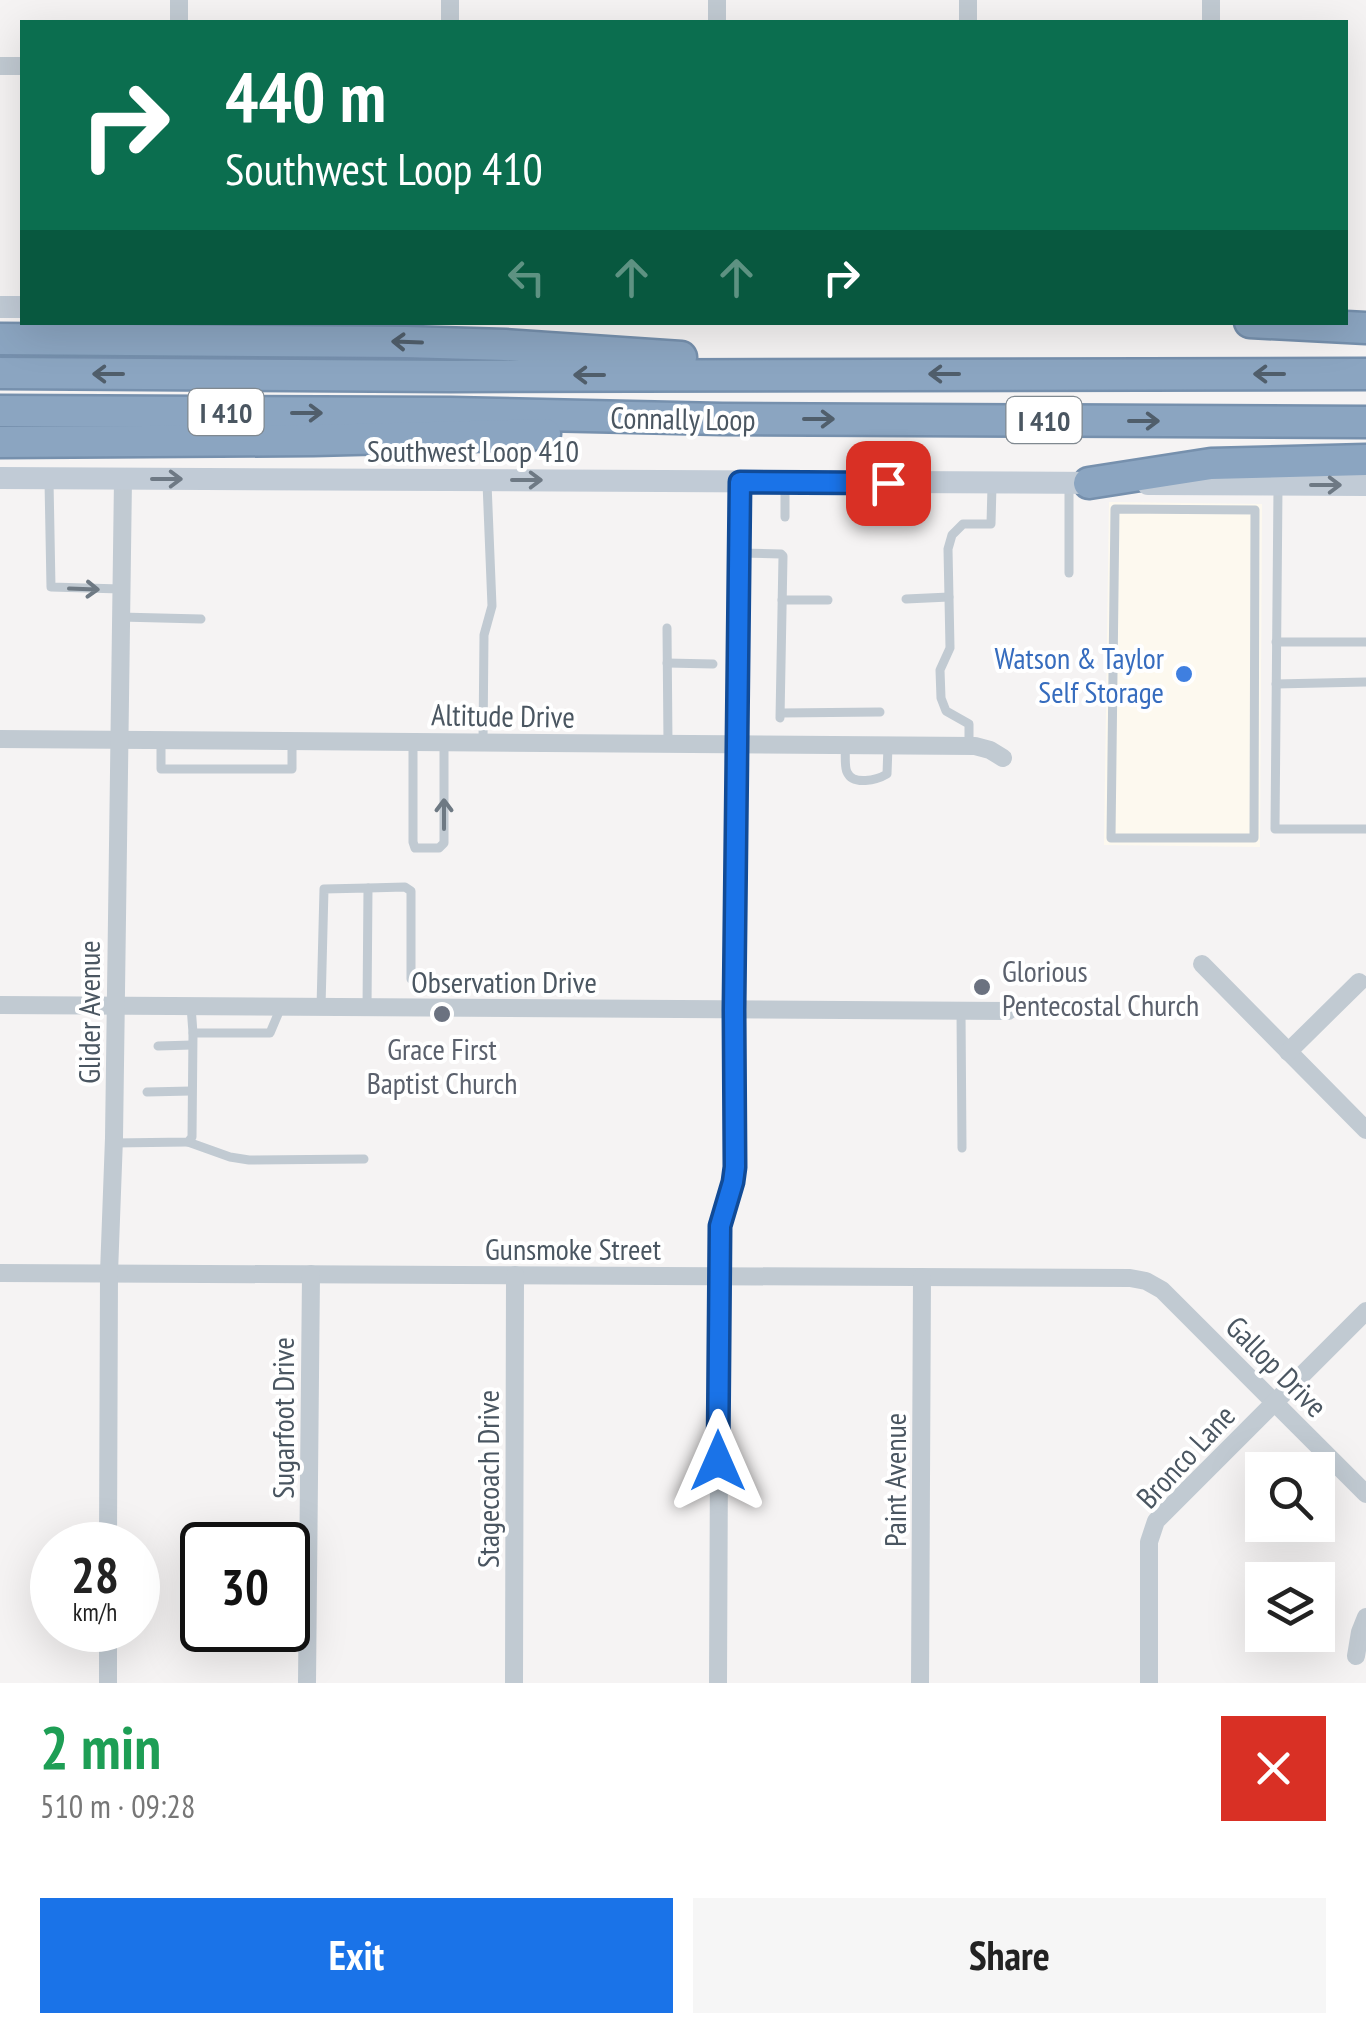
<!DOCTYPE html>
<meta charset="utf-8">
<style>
body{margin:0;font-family:"PT Sans Narrow",sans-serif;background:#f6f6f6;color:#222;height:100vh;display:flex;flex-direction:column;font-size:38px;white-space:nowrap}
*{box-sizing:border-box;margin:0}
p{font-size:32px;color:#767676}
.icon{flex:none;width:55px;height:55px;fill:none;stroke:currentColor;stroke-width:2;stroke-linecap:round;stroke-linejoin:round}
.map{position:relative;height:1683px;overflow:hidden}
.details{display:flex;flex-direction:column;background:#fff;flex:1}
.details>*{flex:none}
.hud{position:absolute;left:20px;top:20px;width:1328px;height:305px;border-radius:0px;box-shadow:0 10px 40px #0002;background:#0b6e4f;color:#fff;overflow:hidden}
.buttons{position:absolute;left:1245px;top:1452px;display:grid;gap:20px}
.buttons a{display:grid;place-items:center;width:90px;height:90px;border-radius:0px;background:#fff;box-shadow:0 10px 40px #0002;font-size:50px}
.speed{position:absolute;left:30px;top:1522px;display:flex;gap:20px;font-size:50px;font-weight:700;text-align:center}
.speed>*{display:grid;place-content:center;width:130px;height:130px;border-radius:50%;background:#fff;box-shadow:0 10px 40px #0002;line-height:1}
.speed small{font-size:25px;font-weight:400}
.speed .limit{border:5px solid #111;border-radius:15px;background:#fff;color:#111}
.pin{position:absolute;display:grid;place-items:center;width:85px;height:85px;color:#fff;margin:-42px;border-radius:20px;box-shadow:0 5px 15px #0006}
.me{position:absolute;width:110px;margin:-55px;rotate:0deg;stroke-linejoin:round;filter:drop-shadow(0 0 8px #0008)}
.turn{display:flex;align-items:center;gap:35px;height:210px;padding:0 40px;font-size:45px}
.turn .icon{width:130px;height:130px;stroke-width:2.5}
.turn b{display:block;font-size:70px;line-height:85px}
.lanes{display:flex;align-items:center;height:95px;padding:0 40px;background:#0003;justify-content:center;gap:50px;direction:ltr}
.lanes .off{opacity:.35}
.round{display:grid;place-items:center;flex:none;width:105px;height:105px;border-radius:0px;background:#f6f6f6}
.headline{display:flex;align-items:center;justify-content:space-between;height:170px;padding:0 40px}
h1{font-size:60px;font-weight:700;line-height:75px;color:#1e9e55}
.primary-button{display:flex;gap:20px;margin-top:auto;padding:20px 40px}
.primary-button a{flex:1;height:115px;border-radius:0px;background:#1a73e8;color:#fff;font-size:40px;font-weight:700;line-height:115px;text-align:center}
.primary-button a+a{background:#f6f6f6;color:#222}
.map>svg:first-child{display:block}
.commercial{fill:#fdf9ef}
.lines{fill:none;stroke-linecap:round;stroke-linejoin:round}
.motorway-casing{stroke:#7690ad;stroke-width:35}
.service{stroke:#c1cad2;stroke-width:9}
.minor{stroke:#c1cad2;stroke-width:18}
.secondary{stroke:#c1cbd6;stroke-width:22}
.motorway{stroke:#8ba5c1;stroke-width:30}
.oneway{stroke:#505e6b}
.oneway2{stroke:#6e7984}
.oneway3{stroke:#6e7983}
.route-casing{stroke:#114b97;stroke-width:25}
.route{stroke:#1a73e8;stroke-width:18}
.shop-dot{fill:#3f7fe0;stroke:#fff;stroke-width:4}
.worship-dot{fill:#6b7280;stroke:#fff;stroke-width:4}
.labels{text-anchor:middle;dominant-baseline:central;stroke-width:8;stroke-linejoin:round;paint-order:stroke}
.shield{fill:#fff;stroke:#808990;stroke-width:2.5}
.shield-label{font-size:28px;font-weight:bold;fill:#4a5661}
.street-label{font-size:30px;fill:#4a5661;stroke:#fff}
.shop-label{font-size:30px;fill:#366cbe;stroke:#fff;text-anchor:end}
.worship-label{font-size:30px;fill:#5b616d;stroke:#fff;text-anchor:start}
</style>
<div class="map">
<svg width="1366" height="1683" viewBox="0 0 1366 1683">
<rect width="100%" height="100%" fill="#f5f3f3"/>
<polygon class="commercial" points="1109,502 1262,504 1260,847 1104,845"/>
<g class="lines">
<defs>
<g id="motorway">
<polyline points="1250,322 1366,328"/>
<polyline points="0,339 406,342 505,345 681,357"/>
<polyline points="0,373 451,376 1366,374"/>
<polyline points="0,411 451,413 722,419 1366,422"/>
<polyline points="0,442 314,440 545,434"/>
<polyline points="1089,483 1211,464 1366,460"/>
</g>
</defs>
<use href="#motorway" class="motorway-casing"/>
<g class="service">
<polyline points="49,481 51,587 121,589"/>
<polyline points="785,485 785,517"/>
<polyline points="1069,486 1069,573"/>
<polyline points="1278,487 1275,829 1366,829"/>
<polygon points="1115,509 1255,510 1254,838 1111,838"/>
<polyline points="739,553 781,554 783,556 780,718"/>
<polyline points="906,599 949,597"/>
<polyline points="782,600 828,600"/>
<polyline points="120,617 201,619"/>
<polyline points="667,628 668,744"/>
<polyline points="1276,642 1366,642"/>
<polyline points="667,663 713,664"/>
<polyline points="1276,684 1366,682"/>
<polyline points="781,713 880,712"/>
<polyline points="161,739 161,769 292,769 292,741"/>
<polyline points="483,741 484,635 492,606 487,483"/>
<polyline points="413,742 413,842 415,848 439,848 444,843 444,742"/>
<path d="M845 746C846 752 844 766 847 772 853 786 877 780 887 774L888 746"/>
<polyline points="969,746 969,724 946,711 941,698 940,670 950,648 948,549 952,535 963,524 991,524 992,486"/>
<polyline points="368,888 405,887 411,891 411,979"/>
<polyline points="191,1006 193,1033 270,1033 281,1007"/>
<polyline points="321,1007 324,889 368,888 367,1008"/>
<polyline points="961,1011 962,1148"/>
<polyline points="158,1046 192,1045"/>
<polyline points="147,1092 191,1091"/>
<polyline points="188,1142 230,1157 249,1160 364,1159"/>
<polyline points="114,1143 188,1142 192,1137 193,1033"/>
</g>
<g class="minor">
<polyline points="179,22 179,0"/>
<polyline points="450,22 450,0"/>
<polyline points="717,22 717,0"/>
<polyline points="968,22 968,0"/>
<polyline points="1211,22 1211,0"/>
<polyline points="0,66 22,66"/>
<polyline points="0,739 975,746 990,750 1003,758"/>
<polyline points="1202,964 1366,1130"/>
<polyline points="0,1005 1008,1011"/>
<polyline points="1288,1052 1359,982"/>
<polyline points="0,1273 1130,1278 1146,1281 1162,1290 1366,1494"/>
<polyline points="108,1545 109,1273 114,1138 123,479"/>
<polyline points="1356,1656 1360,1632 1366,1617"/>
<polyline points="108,1683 108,1630"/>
<polyline points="307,1683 311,1274"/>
<polyline points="514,1683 515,1275"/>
<polyline points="718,1683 720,1226 733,1183 735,1167 734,1010 739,482"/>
<polyline points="920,1683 922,1277"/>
<polyline points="1149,1683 1149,1542 1156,1521 1366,1311"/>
</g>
<g class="secondary">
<polyline points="0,307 22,307"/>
<polyline points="0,478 1101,483"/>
<polyline points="1148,484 1366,485"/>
</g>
<use href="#motorway" class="motorway"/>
</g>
<defs><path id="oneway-shaft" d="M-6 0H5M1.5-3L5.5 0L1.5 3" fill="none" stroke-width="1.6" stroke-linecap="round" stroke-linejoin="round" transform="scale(2.5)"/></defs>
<g class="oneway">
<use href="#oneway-shaft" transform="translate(407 342) rotate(-178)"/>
<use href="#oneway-shaft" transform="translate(108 374) rotate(-180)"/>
<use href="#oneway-shaft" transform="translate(944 374) rotate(-180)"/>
<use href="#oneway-shaft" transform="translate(1269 374) rotate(-180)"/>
<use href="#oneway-shaft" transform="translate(589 375) rotate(180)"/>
<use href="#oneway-shaft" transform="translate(307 413)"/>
<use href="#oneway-shaft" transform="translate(819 419)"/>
<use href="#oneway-shaft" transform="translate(1144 421)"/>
</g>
<g class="oneway2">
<use href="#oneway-shaft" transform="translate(167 479)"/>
<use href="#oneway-shaft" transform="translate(527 480)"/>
<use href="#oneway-shaft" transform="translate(1326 485)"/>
</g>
<g class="oneway3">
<use href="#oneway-shaft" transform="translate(84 589) rotate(2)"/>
<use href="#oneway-shaft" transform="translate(444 814) rotate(-90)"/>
</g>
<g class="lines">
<defs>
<polyline id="route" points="718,1461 720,1226 733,1182 735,1167 734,1010 740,482 888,483"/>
</defs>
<use href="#route" class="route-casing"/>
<use href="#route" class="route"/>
</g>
<circle class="shop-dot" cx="1184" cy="674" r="10"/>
<g class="worship-dot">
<circle cx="982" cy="987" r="10"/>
<circle cx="442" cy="1014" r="10"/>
</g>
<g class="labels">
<g class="shield">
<rect x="188.5" y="389" width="75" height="46" rx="8"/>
<rect x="1006.5" y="397" width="75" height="46" rx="8"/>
</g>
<g class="shield-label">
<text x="226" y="412">I 410</text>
<text x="1044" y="420">I 410</text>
</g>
<g class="street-label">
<text transform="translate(683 418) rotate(1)">Connally Loop</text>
<text x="473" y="450">Southwest Loop 410</text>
<text transform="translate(503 715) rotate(1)">Altitude Drive</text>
<text x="504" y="981">Observation Drive</text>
<text transform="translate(88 1012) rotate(-90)">Glider Avenue</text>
<text x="573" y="1248">Gunsmoke Street</text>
<text transform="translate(1277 1366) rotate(45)">Gallop Drive</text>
<text transform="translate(282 1418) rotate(-90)">Sugarfoot Drive</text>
<text transform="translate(1185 1456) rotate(-47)">Bronco Lane</text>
<text transform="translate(487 1479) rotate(-90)">Stagecoach Drive</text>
<text transform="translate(894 1480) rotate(-90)">Paint Avenue</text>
</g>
<g class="shop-label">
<text x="1164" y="657">Watson &amp; Taylor<tspan x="1164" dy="34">Self Storage</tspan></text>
</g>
<g class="worship-label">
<text x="1002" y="970">Glorious<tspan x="1002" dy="34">Pentecostal Church</tspan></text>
<text x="442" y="1048" text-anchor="middle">Grace First<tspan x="442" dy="34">Baptist Church</tspan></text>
</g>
</g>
</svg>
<div class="buttons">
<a><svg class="icon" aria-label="search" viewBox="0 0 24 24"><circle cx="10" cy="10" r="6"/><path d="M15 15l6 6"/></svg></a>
<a><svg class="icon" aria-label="layers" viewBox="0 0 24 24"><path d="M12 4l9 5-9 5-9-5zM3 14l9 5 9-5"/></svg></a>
</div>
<div class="speed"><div>28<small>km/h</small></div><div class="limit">30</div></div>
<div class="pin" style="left:888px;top:483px;background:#d93025"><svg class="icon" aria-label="arrive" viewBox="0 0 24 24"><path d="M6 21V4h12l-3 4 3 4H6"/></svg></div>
<svg class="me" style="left:718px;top:1461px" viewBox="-20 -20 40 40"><path d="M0-17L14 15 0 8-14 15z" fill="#1a73e8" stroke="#fff" stroke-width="4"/></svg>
<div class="hud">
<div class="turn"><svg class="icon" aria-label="right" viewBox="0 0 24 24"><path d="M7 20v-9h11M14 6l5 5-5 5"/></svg><div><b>440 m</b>Southwest Loop 410</div></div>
<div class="lanes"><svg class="icon off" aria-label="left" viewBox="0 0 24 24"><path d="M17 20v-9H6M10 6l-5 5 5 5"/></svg><svg class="icon off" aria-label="ahead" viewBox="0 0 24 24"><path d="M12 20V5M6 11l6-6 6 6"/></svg><svg class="icon off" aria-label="ahead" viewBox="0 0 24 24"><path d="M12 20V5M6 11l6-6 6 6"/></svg><svg class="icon" aria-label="right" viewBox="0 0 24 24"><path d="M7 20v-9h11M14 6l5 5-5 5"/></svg></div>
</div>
</div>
<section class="details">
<div class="headline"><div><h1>2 min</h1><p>510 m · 09:28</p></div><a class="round" style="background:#d93025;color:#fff"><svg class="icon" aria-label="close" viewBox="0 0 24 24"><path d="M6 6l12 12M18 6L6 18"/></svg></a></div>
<div class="primary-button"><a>Exit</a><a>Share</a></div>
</section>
